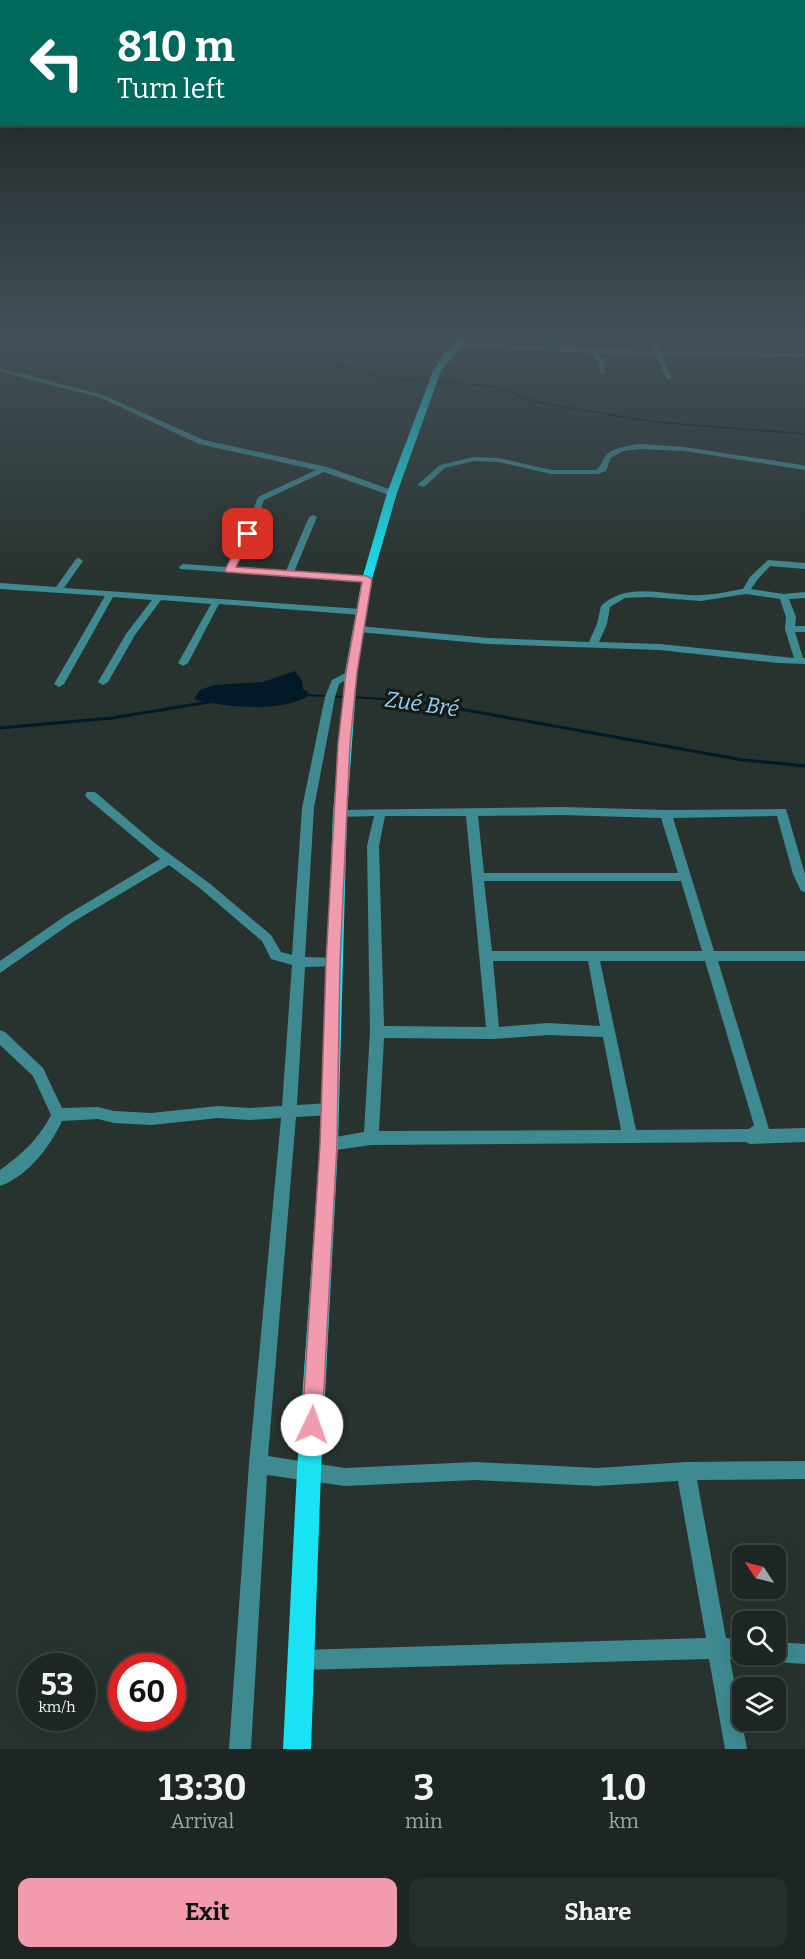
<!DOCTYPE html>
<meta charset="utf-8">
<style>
body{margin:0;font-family:Bitter,serif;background:#262e2b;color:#f1f3f6;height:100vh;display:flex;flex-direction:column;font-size:22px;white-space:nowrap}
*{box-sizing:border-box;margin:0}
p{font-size:20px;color:#a1a5a6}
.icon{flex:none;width:33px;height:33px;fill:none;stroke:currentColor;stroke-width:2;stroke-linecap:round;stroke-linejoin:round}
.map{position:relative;height:1749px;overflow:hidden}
.drawer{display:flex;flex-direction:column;background:#1e2623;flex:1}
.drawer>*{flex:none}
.guide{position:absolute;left:0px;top:0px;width:806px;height:126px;box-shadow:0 6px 24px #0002,0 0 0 2px #3c4341;background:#00695c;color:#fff;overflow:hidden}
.needle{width:39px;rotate:305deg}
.buttons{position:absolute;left:732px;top:1545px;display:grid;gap:12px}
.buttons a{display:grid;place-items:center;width:54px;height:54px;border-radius:12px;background:#1e2623;box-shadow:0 6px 24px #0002,0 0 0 2px #3c4341;font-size:30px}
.speed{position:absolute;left:18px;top:1653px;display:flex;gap:12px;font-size:30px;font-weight:700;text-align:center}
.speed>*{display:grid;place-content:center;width:78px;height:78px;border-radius:50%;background:#1e2623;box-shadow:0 6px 24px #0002,0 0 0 2px #3c4341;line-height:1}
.speed small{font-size:15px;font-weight:400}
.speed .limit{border:9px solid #d22;background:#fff;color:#111}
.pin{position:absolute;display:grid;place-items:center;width:51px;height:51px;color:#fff;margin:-26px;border-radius:12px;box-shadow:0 3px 9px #0006}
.me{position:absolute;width:66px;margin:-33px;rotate:3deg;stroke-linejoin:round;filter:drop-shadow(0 0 4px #0008)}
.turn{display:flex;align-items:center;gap:21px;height:126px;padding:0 18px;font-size:27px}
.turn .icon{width:78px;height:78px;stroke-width:2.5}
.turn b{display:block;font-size:42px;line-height:51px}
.eta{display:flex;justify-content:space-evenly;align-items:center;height:102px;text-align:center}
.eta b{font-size:36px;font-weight:700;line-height:42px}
.button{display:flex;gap:12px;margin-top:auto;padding:12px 18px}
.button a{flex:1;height:69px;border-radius:12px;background:#f29aae;color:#111;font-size:24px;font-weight:700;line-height:69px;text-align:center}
.button a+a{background:#262e2b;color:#f1f3f6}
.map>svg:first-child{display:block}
.water{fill:#021a28}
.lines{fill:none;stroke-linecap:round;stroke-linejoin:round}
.stream-far2{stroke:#021a28;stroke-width:1.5}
.stream-far1{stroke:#021a28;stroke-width:2}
.stream{stroke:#021a28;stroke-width:3}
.minor{fill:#3f8a91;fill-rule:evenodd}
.major{fill:#19e3f2;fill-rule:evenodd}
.route{fill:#f29aae;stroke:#9d6471;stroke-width:1.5}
.labels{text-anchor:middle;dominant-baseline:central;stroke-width:6;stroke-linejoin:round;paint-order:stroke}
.water-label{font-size:22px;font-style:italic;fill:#95d1f7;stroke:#151918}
</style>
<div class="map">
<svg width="805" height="1749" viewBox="0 0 805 1749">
<rect width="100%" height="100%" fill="#28332f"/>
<path class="water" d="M295 671 302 680 303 689 308 692 307 697C280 712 224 708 194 699L200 690 214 685 263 682Z"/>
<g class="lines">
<polyline class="stream-far2" points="265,341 308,349 323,360 381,378 491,386 541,403 655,422 805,434"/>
<g class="stream-far1">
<polyline points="305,695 347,697"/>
<polyline points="353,697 412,701"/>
</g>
<g class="stream">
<polyline points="404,699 743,760 805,766"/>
<polyline points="0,728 112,718 209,702"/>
</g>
<g class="minor">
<polygon points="649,338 655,338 661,351 805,353 805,357 662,355 672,378 669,380 666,378 656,355 598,353 604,362 606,373 603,375 600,373 598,362 592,353 456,347 453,345 456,343 655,351"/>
<polygon points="0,368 103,395 204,440 327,467 395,491 395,495 389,495 324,472 264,500 252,534 234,568 286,571 309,517 313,515 317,517 294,572 367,576 371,579 367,582 180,569 179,567 183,564 226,567 244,534 258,497 316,470 199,444 99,397 0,372"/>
<path d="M640 444 684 447 796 464 805 466V470L684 451 640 449 623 451 611 458 606 471 598 474H551L499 462 474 461 445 468 424 487 417 485 440 465 474 457 499 458 551 470H596C601 466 601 463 604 458 611 447 628 446 640 444Z"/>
<polygon points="79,558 83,561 64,588 361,609 366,612 361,615 219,604 188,663 183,666 178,663 211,604 161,600 135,635 108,682 103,685 98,682 126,634 152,600 113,597 64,684 59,687 54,684 105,596 0,589 0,583 56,587 76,559"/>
<path d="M768 560 805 563V569L770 566 757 580 751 589 784 594 805 592V598L789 599 796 617 795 626H805V632H795L803 658H805V664L778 663 660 650 488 644 359 632 354 629 359 626 488 638 589 642 597 624 601 606C629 580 667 597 701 595 715 595 729 591 743 589L750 577ZM746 594 780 599 786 617 785 629 794 658 660 644 599 642 607 624 610 607 625 598 648 597 701 601Z"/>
<path d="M351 670 356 673 339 684 335 697 314 808 305 957 338 958 339 962 338 966 305 967 297 1105 330 1103 335 1105 337 1109 335 1113 330 1115 296 1117 268 1456 345 1468 475 1462 597 1468 686 1462 805 1461V1479L697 1480 726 1638 742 1640V1654H750L749 1657 742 1660 730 1659 747 1749H725L709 1659 301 1670 294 1667 291 1660 294 1653 301 1650 706 1638 678 1481 597 1486 475 1480 345 1486 267 1475 251 1749H229L249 1464 281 1118 249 1120 218 1118 151 1125 114 1123 98 1119 62 1121C50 1147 28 1176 0 1186V1170C21 1155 39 1139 51 1115L33 1076 0 1045V1030L5 1032 43 1068 62 1108 98 1107 114 1111 151 1113 218 1106 249 1108 282 1106 292 965 271 959 262 941 201 889 169 865 73 922 0 973V961L65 916 160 859 87 798 85 795 87 792H95L156 844 209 883 271 935 281 952 292 955 302 808 325 697 332 680Z"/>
<path d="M562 807 666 810 786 809 805 874V892L801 891 793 874 777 816 673 818 714 951H805V961H718L769 1129 805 1128V1142L750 1144 746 1142 371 1145 329 1151 324 1149 321 1144 324 1139 364 1132 370 1032 367 846 374 816 340 817 336 816 334 813 336 810ZM562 815 661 818 678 873H484L478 816ZM385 816H466L486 1027 384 1026 379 846ZM484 881H681L702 951H492ZM493 961H588L600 1026 548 1023 499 1027ZM600 961H705L754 1125 749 1129 636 1130ZM548 1035 603 1037 621 1130 379 1131 384 1038 493 1039Z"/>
<polygon points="776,1642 805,1644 805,1664 776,1662 769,1659 767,1654 776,1654"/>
</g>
<polygon class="major" points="460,338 468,338 441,371 397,493 372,579 357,673 347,813 338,1144 321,1471 311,1749 283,1749 297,1471 320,1144 333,813 345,673 362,579 387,493 433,371 443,355"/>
</g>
<linearGradient id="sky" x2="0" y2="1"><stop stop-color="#161c1a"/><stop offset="0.58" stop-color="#425058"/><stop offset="1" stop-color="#425058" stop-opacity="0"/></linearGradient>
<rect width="805" height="582" fill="url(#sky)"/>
<polygon class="route" points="248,531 252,534 236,567 367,576 372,579 357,673 350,744 340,962 337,1144 322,1425 319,1432 312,1435 305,1432 302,1425 320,1144 326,962 338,744 346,673 362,582 226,572 225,570 243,534"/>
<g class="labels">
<g class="water-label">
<text transform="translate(422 704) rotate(8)">Zué Bré</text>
</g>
</g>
</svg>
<div class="buttons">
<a><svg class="needle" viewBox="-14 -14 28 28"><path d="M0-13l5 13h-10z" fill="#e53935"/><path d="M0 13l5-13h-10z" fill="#a1a5a6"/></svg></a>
<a><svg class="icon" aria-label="search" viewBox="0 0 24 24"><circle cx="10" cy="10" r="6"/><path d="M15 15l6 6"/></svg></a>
<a><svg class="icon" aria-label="layers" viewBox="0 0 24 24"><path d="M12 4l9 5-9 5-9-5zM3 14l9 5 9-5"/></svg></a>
</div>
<div class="speed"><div>53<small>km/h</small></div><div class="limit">60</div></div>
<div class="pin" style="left:248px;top:534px;background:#d93025"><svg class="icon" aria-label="arrive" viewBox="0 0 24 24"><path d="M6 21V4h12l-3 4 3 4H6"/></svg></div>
<svg class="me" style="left:312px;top:1425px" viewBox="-20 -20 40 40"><circle r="19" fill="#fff"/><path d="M0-13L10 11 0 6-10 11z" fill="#f29aae"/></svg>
<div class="guide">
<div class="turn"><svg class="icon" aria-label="left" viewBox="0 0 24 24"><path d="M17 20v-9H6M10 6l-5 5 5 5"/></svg><div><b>810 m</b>Turn left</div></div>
</div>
</div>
<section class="drawer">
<div class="eta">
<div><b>13:30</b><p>Arrival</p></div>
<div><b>3</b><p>min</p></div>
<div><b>1.0</b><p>km</p></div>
</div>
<div class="button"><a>Exit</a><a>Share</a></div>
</section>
